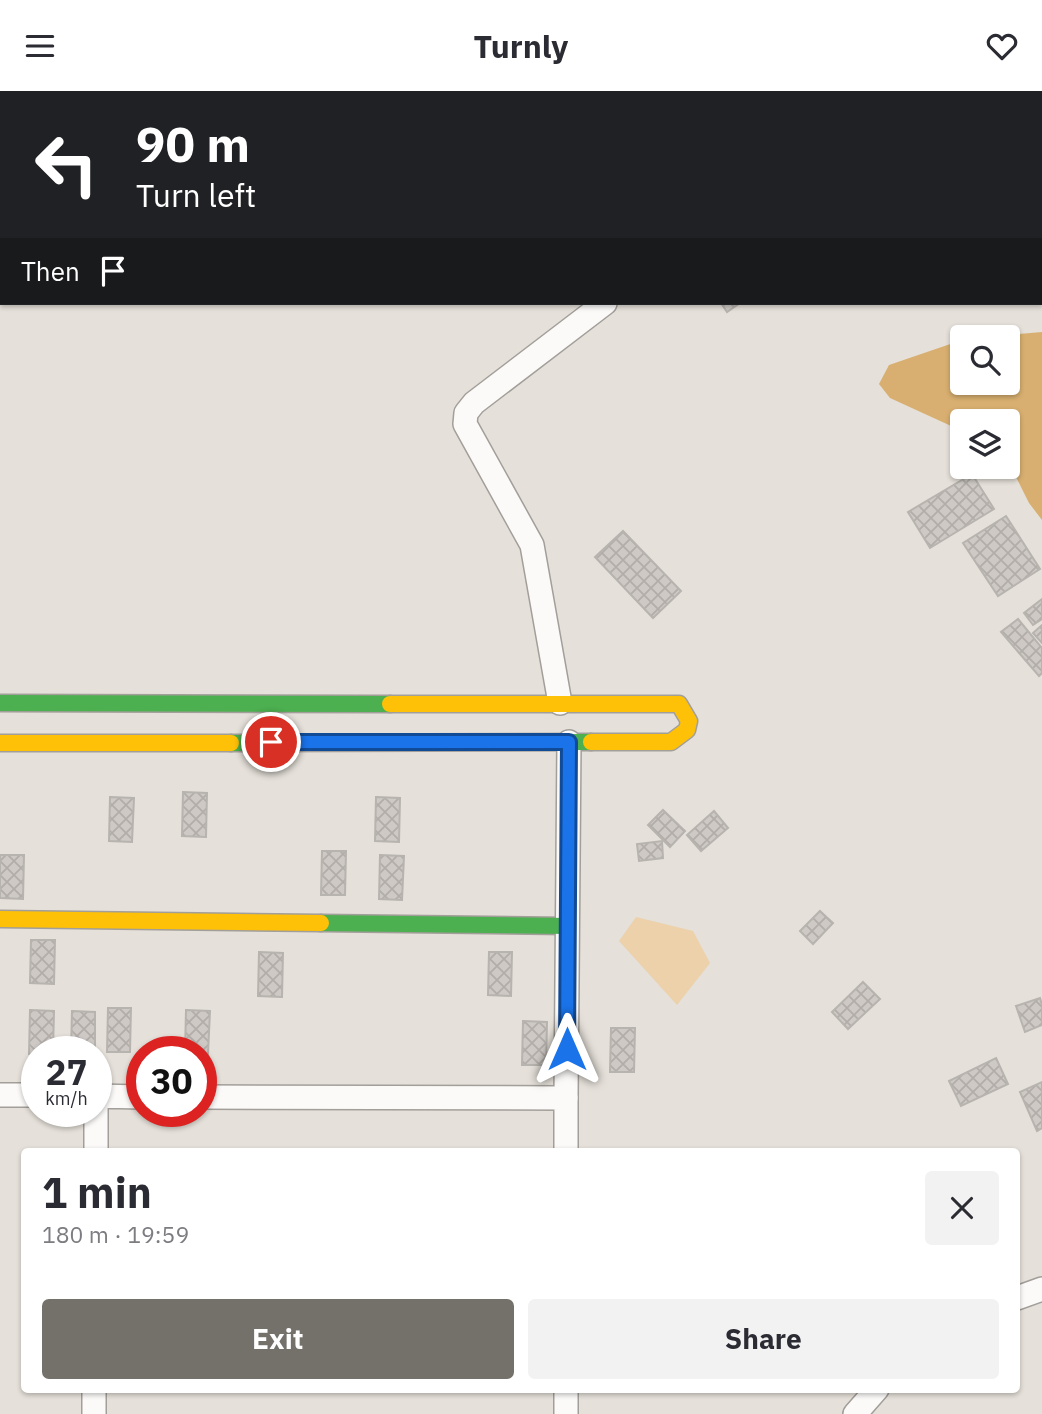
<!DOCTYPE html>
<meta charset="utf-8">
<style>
body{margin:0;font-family:"IBM Plex Sans",sans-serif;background:#f2f2f3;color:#2b2b33;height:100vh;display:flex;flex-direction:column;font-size:26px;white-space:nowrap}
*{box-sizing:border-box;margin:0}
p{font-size:23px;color:#7c7c81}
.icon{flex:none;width:38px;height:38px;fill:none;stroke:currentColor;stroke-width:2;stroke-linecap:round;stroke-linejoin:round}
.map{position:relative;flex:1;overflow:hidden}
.panel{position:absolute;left:21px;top:1057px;width:999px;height:245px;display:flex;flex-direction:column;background:#fff;border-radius:7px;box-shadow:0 2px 5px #0004}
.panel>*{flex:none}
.hud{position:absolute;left:0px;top:0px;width:1043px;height:214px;box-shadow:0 2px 5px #0004;background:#202124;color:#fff;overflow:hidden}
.fabs{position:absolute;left:950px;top:234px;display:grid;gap:14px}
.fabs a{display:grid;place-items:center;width:70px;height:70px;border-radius:7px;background:#fff;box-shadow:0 2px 5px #0004;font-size:35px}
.speed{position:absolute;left:21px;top:945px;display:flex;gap:14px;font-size:35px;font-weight:700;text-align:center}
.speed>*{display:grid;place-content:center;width:91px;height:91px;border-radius:50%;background:#fff;box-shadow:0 2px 5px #0004;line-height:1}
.speed small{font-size:18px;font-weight:400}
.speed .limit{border:10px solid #d22;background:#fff;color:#111}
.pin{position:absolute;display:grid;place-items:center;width:60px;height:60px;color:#fff;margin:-30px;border:4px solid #fff;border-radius:50%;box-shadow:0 2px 7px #0007}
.me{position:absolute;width:77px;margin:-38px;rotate:0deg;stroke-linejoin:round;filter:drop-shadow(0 0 5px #0008)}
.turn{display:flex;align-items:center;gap:24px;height:147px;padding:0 21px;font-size:32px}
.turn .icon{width:91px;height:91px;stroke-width:2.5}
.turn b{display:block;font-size:49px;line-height:60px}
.then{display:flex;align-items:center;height:66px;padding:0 21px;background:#0003;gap:14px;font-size:26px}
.round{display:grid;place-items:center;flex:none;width:74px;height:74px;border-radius:7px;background:#f2f2f3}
.overview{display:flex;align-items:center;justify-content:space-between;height:119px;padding:0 21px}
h1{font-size:42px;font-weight:800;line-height:52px}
.primary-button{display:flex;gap:14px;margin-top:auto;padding:14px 21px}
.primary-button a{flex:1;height:80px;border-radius:7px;background:#74706a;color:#fff;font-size:28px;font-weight:800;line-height:80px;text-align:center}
.primary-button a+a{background:#f2f2f3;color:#2b2b33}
header{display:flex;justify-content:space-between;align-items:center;height:91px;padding:0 21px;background:#fff;font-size:32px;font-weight:800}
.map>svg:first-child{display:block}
.green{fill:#ecd1aa}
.water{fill:#d8af70}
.building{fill:url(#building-cross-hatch);stroke:#b7b3ae;stroke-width:2}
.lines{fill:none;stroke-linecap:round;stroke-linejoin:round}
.street-casing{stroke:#a29e99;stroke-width:26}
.fast-casing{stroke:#a29e99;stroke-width:19}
.slow-casing{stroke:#a29e99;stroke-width:19}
.street{stroke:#fbfaf9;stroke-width:23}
.fast{stroke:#4caf50;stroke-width:16}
.slow{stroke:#ffc107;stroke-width:16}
.route-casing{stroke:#114b97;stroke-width:18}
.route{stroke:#1a73e8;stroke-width:12}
</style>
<header><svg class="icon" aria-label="menu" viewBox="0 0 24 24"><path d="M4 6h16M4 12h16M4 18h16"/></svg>Turnly<svg class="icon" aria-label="heart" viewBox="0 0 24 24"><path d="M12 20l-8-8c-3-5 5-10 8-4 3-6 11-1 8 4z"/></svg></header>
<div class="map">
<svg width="1042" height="1323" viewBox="0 0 1042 1323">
<defs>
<pattern id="building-cross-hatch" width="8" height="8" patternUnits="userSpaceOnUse" patternTransform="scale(1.75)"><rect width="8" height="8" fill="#cec9c4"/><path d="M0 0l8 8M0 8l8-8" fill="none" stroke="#b2ada9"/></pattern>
</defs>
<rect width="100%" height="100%" fill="#e5e0d9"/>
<polygon class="green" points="636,826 693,840 710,872 677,914 619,850"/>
<polygon class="water" points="1042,241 1042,429 1029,412 1008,370 1008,331 962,331 962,340 890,307 879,293 889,274 962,249 962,292 1008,292 1008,247 974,247"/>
<g class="building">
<polygon points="721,212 740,212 727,221"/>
<polygon points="972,383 994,418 930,457 908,421"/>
<polygon points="1006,425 1040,478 998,505 963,452"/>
<polygon points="623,440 681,500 653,527 595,466"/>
<polygon points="1042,508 1042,528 1033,534 1024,522"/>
<polygon points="1018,528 1042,557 1042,582 1039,585 1001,541"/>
<polygon points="1042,534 1042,552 1033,542"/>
<polygon points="183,701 207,702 206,746 182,745"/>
<polygon points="110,706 134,707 132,751 109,750"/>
<polygon points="376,706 400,707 399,751 375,750"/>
<polygon points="663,719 685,740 670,756 648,734"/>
<polygon points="714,720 728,737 701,760 687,744"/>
<polygon points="662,750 663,767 639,770 637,753"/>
<polygon points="322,760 346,760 345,804 321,804"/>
<polygon points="0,764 24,764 23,808 0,807"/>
<polygon points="380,764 404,765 402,809 379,808"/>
<polygon points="820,820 833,832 813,853 800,840"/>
<polygon points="31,849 55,849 54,893 30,892"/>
<polygon points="259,861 283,862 282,906 258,905"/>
<polygon points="489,861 512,861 511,905 488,904"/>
<polygon points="863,891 880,908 848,938 832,921"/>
<polygon points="1040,907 1042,914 1042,934 1025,941 1016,915"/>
<polygon points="108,917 131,917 130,961 107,961"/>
<polygon points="30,919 54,920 53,961 29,963"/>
<polygon points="186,919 210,920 208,963 185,961"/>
<polygon points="72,920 95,921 95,961 71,961"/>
<polygon points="523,930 547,931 546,974 522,974"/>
<polygon points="611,937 635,937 634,981 610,981"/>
<polygon points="996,967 1008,993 961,1015 949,990"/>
<polygon points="1042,991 1042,1037 1037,1040 1020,1001"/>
</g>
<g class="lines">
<defs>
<g id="street">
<polyline points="894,2 897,0"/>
<polyline points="560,612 532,454 465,333 466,322 474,312 605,212"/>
<polyline points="0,1004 37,1004"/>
<polyline points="201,1006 566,1007 566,1060"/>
<polyline points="566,1007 569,651"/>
<polyline points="96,1016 96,1005 142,1006"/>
<polyline points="96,1060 96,1020"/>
<polyline points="1017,1207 1042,1198"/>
<polyline points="94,1323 94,1298"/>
<polyline points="566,1323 566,1298"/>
<polyline points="855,1323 877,1298"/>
</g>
<g id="fast">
<polyline points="0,612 390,613"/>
<polyline points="231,652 591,651"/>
<polyline points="321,832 567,835"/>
</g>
<g id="slow">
<polyline points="390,613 679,613 689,630 687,639 671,651 591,651"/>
<polyline points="0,652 231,652"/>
<polyline points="0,828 321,832"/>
</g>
</defs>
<use href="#street" class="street-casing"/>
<use href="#fast" class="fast-casing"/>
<use href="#slow" class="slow-casing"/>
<use href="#street" class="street"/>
<use href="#fast" class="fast"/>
<use href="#slow" class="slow"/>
</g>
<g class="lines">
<defs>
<polyline id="route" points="271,651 569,651 567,958"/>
</defs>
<use href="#route" class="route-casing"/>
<use href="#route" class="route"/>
</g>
</svg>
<div class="fabs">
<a><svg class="icon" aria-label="search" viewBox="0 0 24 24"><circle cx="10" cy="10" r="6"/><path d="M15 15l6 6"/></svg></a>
<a><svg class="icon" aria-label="layers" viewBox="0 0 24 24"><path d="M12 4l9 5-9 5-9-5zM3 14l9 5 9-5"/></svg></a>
</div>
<div class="speed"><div>27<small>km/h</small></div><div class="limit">30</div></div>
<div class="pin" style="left:271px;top:651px;background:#d93025"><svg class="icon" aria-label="arrive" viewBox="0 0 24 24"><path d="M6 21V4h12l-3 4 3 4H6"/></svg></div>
<svg class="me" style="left:567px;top:958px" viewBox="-20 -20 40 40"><path d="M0-17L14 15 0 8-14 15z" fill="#1a73e8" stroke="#fff" stroke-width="4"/></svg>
<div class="hud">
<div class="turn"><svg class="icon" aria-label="left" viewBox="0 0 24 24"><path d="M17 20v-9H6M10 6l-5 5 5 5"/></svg><div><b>90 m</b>Turn left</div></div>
<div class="then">Then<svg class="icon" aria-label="arrive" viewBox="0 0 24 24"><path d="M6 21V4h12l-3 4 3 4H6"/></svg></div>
</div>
<section class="panel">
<div class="overview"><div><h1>1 min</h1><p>180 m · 19:59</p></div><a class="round"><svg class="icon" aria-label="close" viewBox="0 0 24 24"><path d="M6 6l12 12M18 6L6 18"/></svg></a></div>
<div class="primary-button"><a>Exit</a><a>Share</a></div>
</section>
</div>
